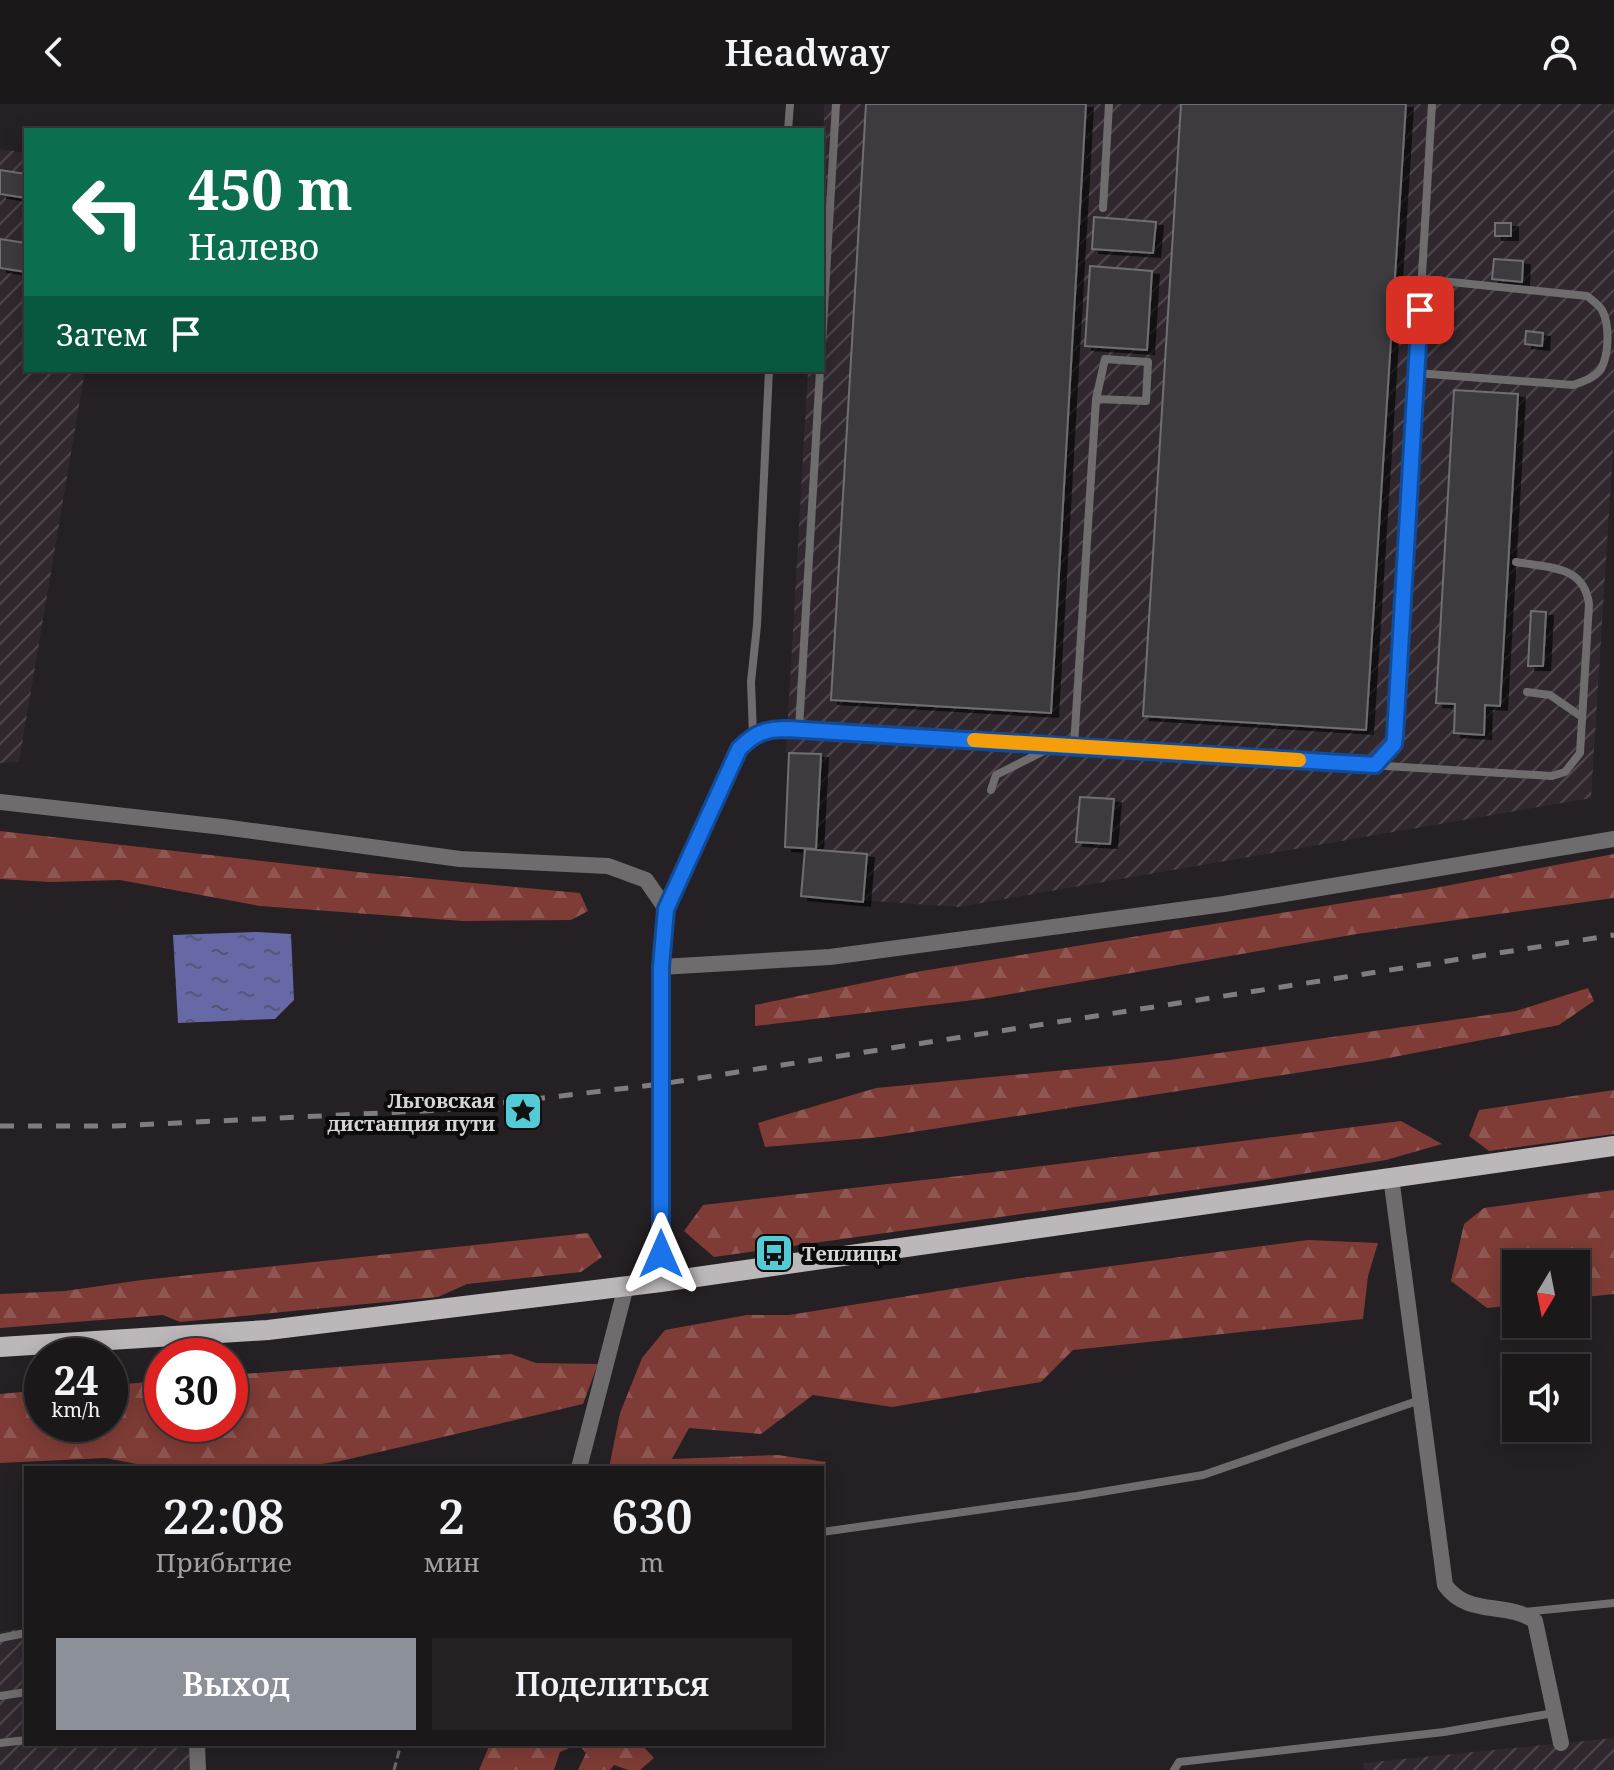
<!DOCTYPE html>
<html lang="ru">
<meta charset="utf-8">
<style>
body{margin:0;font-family:"Noto Serif",serif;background:#242123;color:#f1f3f6;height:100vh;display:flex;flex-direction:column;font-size:30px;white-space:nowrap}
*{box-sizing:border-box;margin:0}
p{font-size:26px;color:#a0a0a2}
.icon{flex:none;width:44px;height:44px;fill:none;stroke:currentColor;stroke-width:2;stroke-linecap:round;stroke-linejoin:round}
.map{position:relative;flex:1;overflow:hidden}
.drawer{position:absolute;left:24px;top:1362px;width:800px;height:280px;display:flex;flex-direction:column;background:#1b181a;border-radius:0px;box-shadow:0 4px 20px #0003,0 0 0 2px #393739}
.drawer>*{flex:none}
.guide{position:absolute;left:24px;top:24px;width:800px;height:244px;border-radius:0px;box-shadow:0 4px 20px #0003,0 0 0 2px #393739;background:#0b6e4f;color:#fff;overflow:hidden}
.needle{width:52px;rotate:190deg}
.buttons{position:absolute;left:1502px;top:1146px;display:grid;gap:16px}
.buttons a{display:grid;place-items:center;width:88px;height:88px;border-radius:0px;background:#1b181a;box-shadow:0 4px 20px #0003,0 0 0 2px #393739;font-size:40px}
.speed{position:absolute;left:24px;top:1234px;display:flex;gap:16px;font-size:40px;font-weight:700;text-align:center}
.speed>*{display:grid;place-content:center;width:104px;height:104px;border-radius:50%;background:#1b181a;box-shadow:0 4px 20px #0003,0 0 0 2px #393739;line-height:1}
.speed small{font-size:20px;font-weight:400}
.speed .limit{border:12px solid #d22;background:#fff;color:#111}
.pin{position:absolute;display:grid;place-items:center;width:68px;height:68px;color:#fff;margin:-34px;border-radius:16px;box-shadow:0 4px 12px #0006}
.me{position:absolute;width:88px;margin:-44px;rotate:0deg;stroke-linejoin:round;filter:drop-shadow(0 0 6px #0008)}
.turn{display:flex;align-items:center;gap:28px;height:168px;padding:0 32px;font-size:36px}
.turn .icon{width:104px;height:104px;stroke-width:2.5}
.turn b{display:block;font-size:56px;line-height:68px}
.then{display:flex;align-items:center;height:76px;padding:0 32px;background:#0003;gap:16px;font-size:30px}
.eta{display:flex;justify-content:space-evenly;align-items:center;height:136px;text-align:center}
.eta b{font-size:48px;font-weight:600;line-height:56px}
.button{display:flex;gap:16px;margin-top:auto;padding:16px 32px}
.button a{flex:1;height:92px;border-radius:0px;background:#8c9099;color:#fff;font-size:32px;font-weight:600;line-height:92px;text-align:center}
.button a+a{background:#242123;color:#f1f3f6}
header{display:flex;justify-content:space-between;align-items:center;height:104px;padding:0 32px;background:#1b181a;font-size:36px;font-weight:600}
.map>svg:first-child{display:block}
.industrial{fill:url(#industrial-furrows)}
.forest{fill:url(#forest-firs)}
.water{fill:url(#water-ripples)}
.building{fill:#3c3b3e;stroke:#706e72;stroke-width:2;filter:url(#shadow)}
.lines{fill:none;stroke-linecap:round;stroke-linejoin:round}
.path{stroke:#6a6769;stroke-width:3;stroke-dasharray:8 4;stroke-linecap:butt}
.lane{stroke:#6e6c6c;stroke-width:8}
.street{stroke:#6e6c6c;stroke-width:16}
.primary{stroke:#bcb7b8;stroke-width:20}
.rail{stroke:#807d7f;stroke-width:5;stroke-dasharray:14 14;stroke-linecap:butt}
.route-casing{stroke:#114b97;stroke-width:20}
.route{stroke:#1a73e8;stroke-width:14}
.slow{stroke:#f59e0b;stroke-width:14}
.labels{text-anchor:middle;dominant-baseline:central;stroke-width:8;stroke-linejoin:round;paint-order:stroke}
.poi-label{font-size:20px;font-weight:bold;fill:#d6d4d5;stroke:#0c0b0c;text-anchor:end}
</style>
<header><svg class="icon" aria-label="back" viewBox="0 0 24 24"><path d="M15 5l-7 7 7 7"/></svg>Headway<svg class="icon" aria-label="person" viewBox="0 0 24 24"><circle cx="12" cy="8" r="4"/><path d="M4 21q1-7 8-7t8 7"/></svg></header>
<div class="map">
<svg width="1614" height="1666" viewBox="0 0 1614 1666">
<defs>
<pattern id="industrial-furrows" width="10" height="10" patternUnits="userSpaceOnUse" patternTransform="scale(2)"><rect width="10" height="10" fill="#30282e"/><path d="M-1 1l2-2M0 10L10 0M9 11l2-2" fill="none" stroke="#4d464b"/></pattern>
<pattern id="forest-firs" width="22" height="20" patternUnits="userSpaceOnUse" patternTransform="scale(2)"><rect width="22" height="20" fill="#7f3c36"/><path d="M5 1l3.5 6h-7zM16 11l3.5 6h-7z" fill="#905752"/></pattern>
<pattern id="water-ripples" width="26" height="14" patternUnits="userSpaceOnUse" patternTransform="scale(2)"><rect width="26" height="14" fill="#6768a6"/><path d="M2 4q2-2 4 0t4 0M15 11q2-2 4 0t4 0" fill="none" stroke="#555678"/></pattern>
<filter id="shadow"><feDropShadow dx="7" dy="4" stdDeviation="0" flood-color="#0009"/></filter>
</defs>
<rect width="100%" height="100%" fill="#242023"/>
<g class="industrial">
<polygon points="824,0 1614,0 1614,329 1591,694 958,803 801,792 805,745 785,743 789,649 786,648 808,266 822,266"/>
<polygon points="0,45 26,49 26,266 85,266 19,658 2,659 0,659"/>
<polygon points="26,1524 26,1640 198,1640 200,1666 0,1666 0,1528"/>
<polygon points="1614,1634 1614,1666 1364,1666 1363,1659"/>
</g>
<g class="forest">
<polygon points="0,727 367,769 580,789 588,807 571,816 463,817 260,802 120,776 50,778 0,775"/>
<polygon points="1614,750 1614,794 1357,830 982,895 755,922 755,901 922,867 1424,786"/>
<polygon points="1588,884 1594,897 1559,921 1373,957 881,1033 765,1043 758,1019 876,984 1170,956 1516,907"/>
<polygon points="1614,986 1614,1030 1489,1047 1469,1032 1479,1006"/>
<polygon points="1401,1017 1442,1040 1386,1056 1272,1075 714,1153 684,1127 703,1101 994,1068"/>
<polygon points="1614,1086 1614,1190 1576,1194 1576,1160 1516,1160 1516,1201 1487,1204 1451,1177 1464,1120 1484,1104"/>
<polygon points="588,1129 602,1153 581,1168 467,1180 438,1193 180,1218 163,1211 0,1224 0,1190 65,1187 142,1176"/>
<polygon points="1308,1136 1378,1139 1368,1172 1363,1215 1073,1246 1041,1278 892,1303 813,1291 761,1330 689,1324 672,1355 778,1351 826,1358 822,1365 609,1364 620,1309 642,1254 665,1226 747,1211 789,1211 1014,1175"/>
<polygon points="511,1250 536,1259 598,1260 583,1300 341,1357 296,1364 157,1364 106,1354 0,1359 0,1290 42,1286 42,1320 110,1320 110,1281 162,1277 162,1320 230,1320 230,1271"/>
<polygon points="490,1640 641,1640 654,1654 640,1666 628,1666 614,1661 610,1666 578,1666 586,1649 578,1640 560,1648 554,1666 479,1666"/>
</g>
<polygon class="water" points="257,828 291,830 294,896 275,915 178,919 173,831"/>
<g class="building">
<polygon points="866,0 1086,0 1051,609 831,596"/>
<polygon points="1181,0 1406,0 1366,626 1143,612"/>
<polygon points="0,66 26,70 26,94 0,90"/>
<polygon points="1094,113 1156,118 1153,149 1092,145"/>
<rect x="1495" y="119" width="16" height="13"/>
<polygon points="0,135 26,139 26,168 0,164"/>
<polygon points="1494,155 1523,157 1522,178 1492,175"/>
<polygon points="1090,162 1152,167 1147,246 1085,242"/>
<polygon points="1526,227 1543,229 1542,242 1525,240"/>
<polygon points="1454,286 1518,290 1500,602 1485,601 1484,631 1454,629 1455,600 1436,599"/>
<polygon points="1531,507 1546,508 1543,562 1528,562"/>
<polygon points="789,649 821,650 816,745 785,743"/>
<polygon points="1080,693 1114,695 1110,740 1076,738"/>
<polygon points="805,745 867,750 863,798 801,792"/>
</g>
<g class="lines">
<polyline class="path" points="394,1666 401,1640"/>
<g class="lane">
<polyline points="788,26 790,0"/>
<polyline points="1103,104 1109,0"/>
<polyline points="822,240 836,0"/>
<path d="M1416 269 1573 281C1582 278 1595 274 1601 265 1609 250 1610 221 1602 206 1599 201 1592 196 1587 192L1422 175"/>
<polyline points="1527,588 1550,591 1582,613"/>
<polyline points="799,625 820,266"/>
<polyline points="753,631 751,578 757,521 769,266"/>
<polyline points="1074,642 1096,295 1146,297 1148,258 1105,255 1096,295"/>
<polyline points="1375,661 1394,640 1395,632 1432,0"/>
<polyline points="991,686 996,671 1056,641"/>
<path d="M666 805 739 645 753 631 767 625 1552 672 1565 668 1580 649 1589 500C1584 461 1549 464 1516 458"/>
<polyline points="822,1428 1077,1392 1203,1371 1420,1296"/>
<polyline points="1523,1508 1614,1499"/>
<polyline points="0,1534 26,1529"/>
<polyline points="0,1592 26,1588"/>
<polyline points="0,1639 26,1636"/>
<polyline points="1174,1666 1179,1658 1444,1628 1554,1609"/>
</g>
<g class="street">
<polyline points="0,698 223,723 460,755 608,762 646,776 666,805 661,863 661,1178"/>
<polyline points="661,863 830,853 1224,800 1614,735"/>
<path d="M1391 1073 1445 1481C1467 1513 1507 1497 1535 1517L1561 1639"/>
<polyline points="579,1364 626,1182"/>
<polyline points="197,1640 198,1666"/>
</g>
<polyline class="primary" points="0,1243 268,1226 661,1178 1614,1042"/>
<polyline class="rail" points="0,1022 115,1022 443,1006 661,980 1614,831"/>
</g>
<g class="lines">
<defs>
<path id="route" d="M661 1150V863L666 805 739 645C755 629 765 625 787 625L1375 661 1394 640 1395 632 1420 206"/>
</defs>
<use href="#route" class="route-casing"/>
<use href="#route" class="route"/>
<polyline class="slow" points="974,636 1299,656"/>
</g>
<defs>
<symbol id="sight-square" viewBox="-11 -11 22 22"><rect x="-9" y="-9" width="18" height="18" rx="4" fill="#52cbd7" stroke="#0c0b0c"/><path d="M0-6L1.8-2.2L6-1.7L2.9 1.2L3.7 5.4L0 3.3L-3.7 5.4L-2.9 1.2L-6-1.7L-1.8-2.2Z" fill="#111"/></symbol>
<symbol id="bus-square" viewBox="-11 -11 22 22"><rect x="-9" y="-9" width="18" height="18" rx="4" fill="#52cbd7" stroke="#0c0b0c"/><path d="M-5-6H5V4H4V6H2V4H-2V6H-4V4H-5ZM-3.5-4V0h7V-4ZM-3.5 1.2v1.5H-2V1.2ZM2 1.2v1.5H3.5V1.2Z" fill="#111"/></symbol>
</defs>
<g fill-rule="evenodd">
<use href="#sight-square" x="501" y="985" width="44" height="44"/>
<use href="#bus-square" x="752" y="1127" width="44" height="44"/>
</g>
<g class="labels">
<g class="poi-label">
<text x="495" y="996">Льговская<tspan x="495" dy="23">дистанция пути</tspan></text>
<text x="802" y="1149" text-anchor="start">Теплицы</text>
</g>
</g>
</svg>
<div class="buttons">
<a><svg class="needle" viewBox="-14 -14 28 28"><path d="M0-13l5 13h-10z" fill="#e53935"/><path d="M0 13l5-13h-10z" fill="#a0a0a2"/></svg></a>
<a><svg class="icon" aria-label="sound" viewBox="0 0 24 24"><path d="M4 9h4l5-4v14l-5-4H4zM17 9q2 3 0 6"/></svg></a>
</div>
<div class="speed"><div>24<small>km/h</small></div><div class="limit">30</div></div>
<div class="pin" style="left:1420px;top:206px;background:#d93025"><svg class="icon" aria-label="arrive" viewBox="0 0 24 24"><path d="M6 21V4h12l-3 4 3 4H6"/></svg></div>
<svg class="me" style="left:661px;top:1150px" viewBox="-20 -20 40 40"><path d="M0-17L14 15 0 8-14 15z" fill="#1a73e8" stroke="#fff" stroke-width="4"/></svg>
<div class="guide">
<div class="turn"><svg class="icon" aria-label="left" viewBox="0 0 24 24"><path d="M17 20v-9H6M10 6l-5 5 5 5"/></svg><div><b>450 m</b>Налево</div></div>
<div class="then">Затем<svg class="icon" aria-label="arrive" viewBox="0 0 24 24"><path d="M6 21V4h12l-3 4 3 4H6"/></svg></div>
</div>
<section class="drawer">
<div class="eta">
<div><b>22:08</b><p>Прибытие</p></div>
<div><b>2</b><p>мин</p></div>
<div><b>630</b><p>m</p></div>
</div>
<div class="button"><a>Выход</a><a>Поделиться</a></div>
</section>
</div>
